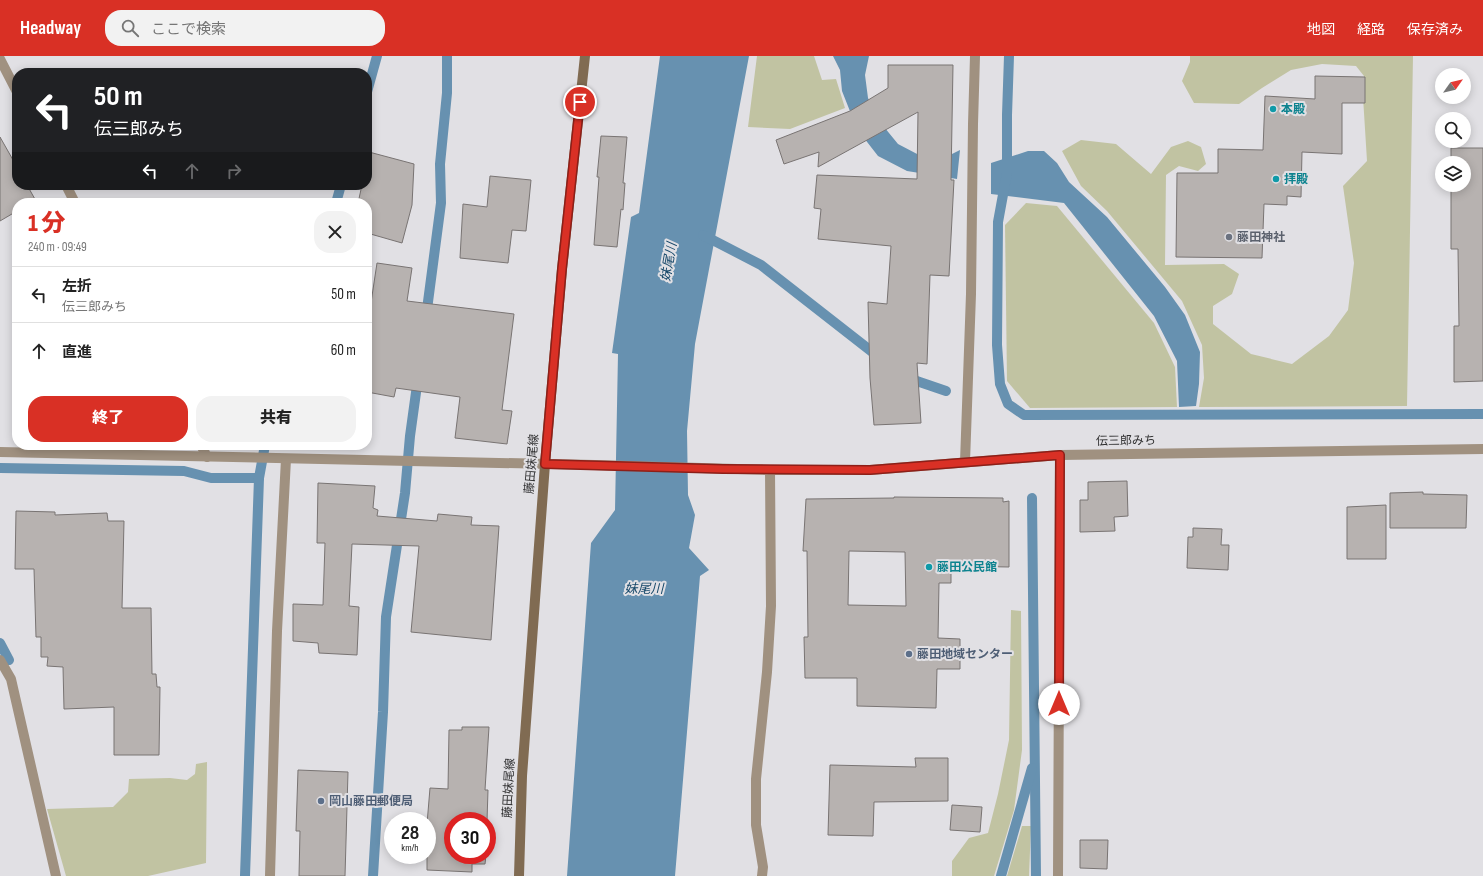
<!DOCTYPE html>
<html lang="ja">
<meta charset="utf-8">
<style>
body{margin:0;font-family:"Sofia Sans Condensed","Noto Sans JP",sans-serif;background:#f2f2f2;color:#222;height:100vh;display:flex;flex-direction:column;font-size:15px;white-space:nowrap}
*{box-sizing:border-box;margin:0}
p{font-size:13px;color:#767676}
.icon{flex:none;width:22px;height:22px;fill:none;stroke:currentColor;stroke-width:2;stroke-linecap:round;stroke-linejoin:round}
.map{position:relative;flex:1;overflow:hidden}
.side{position:absolute;left:12px;top:142px;width:360px;height:252px;display:flex;flex-direction:column;background:#fff;border-radius:16px;box-shadow:0 2px 10px #0003}
.side>*{flex:none}
.hud{position:absolute;left:12px;top:12px;width:360px;height:122px;border-radius:16px;box-shadow:0 2px 10px #0003;background:#202124;color:#fff;overflow:hidden}
.needle{width:26px;rotate:56deg}
.tools{position:absolute;left:1435px;top:12px;display:grid;gap:8px}
.tools a{display:grid;place-items:center;width:36px;height:36px;border-radius:50%;background:#fff;box-shadow:0 2px 10px #0003;font-size:20px}
.speed{position:absolute;left:384px;top:756px;display:flex;gap:8px;font-size:20px;font-weight:700;text-align:center}
.speed>*{display:grid;place-content:center;width:52px;height:52px;border-radius:50%;background:#fff;box-shadow:0 2px 10px #0003;line-height:1}
.speed small{font-size:10px;font-weight:400}
.speed .limit{border:6px solid #d22;background:#fff;color:#111}
.pin{position:absolute;display:grid;place-items:center;width:34px;height:34px;color:#fff;margin:-17px;border:2px solid #fff;border-radius:50%;box-shadow:0 1px 4px #0007}
.me{position:absolute;width:44px;margin:-22px;rotate:0deg;stroke-linejoin:round;filter:drop-shadow(0 0 3px #0008)}
.turn{display:flex;align-items:center;gap:14px;height:84px;padding:0 16px;font-size:18px}
.turn .icon{width:52px;height:52px;stroke-width:2.5}
.turn b{display:block;font-size:28px;line-height:34px}
.lanes{display:flex;align-items:center;height:38px;padding:0 16px;background:#0003;justify-content:center;gap:20px;direction:ltr}
.lanes .off{opacity:.35}
.round{display:grid;place-items:center;flex:none;width:42px;height:42px;border-radius:16px;background:#f2f2f2}
.head{display:flex;align-items:center;justify-content:space-between;height:68px;padding:0 16px}
h1{font-size:24px;font-weight:800;line-height:30px;color:#d93025}
.button{display:flex;gap:8px;margin-top:auto;padding:8px 16px}
.button a{flex:1;height:46px;border-radius:16px;background:#d93025;color:#fff;font-size:16px;font-weight:800;line-height:46px;text-align:center}
.button a+a{background:#f2f2f2;color:#222}
ul{padding:0;list-style:none}
li{display:flex;align-items:center;gap:12px;height:56px;padding:0 16px;border-top:1px solid #e0e0e0}
li div{flex:1}
li b{display:block;font-size:15px}
li em{font-style:normal}
header{display:flex;align-items:center;gap:24px;box-sizing:border-box;height:56px;padding:0 20px;background:#d93025;color:#fff}
header strong{font-size:19px}
nav{display:flex;gap:22px;margin-inline-start:auto;font-size:14px}
.search{width:280px;height:36px;background:#f2f2f2;display:flex;align-items:center;gap:10px;box-sizing:border-box;padding:0 14px;border-radius:16px;color:#767676;font-size:15px}
.map>svg:first-child{display:block}
.green{fill:#c1c3a2}
.water{fill:#6791b0}
.lines{fill:none;stroke-linecap:round;stroke-linejoin:round}
.stream{stroke:#6791b0;stroke-width:10}
.building{fill:#b7b2b0;stroke:#797473;fill-rule:evenodd}
.minor{stroke:#a09180;stroke-width:10}
.tertiary{stroke:#a09180;stroke-width:10}
.secondary{stroke:#806b52;stroke-width:10}
.route-casing{stroke:#8d1f18;stroke-width:10}
.route{stroke:#d93025;stroke-width:7}
.culture-dot{fill:#0f9aa8;stroke:#e1e0e4;stroke-width:1.5}
.worship-dot{fill:#6b7280;stroke:#e1e0e4;stroke-width:1.5}
.service-dot{fill:#5c6f8a;stroke:#e1e0e4;stroke-width:1.5}
.labels{text-anchor:middle;dominant-baseline:central;stroke-width:4;stroke-linejoin:round;paint-order:stroke}
.culture-label{font-size:12px;font-weight:bold;fill:#0d838f;stroke:#e1e0e4;text-anchor:start}
.worship-label{font-size:12px;font-weight:bold;fill:#5b616d;stroke:#e1e0e4;text-anchor:start}
.street-label{font-size:12px;fill:#313132;stroke:#e1e0e4}
.service-label{font-size:12px;font-weight:bold;fill:#4e5e75;stroke:#e1e0e4;text-anchor:start}
.water-label{font-size:13px;font-style:italic;fill:#144668;stroke:#e1e0e4}
</style>
<header>
<strong>Headway</strong>
<div class="search"><svg class="icon" aria-label="search" viewBox="0 0 24 24"><circle cx="10" cy="10" r="6"/><path d="M15 15l6 6"/></svg>ここで検索</div>
<nav><a>地図</a><a>経路</a><a>保存済み</a></nav>
</header>
<div class="map">
<svg width="1483" height="820" viewBox="0 0 1483 820">
<rect width="100%" height="100%" fill="#e1e0e4"/>
<g class="green">
<polygon points="757,0 814,0 822,24 836,23 845,52 790,73 748,71"/>
<polygon points="1190,0 1413,0 1407,350 1199,351 1204,322 1202,289 1182,245 1107,155 1081,130 1062,95 1081,84 1116,88 1151,118 1171,91 1188,85 1201,91 1206,108 1198,115 1179,110 1166,119 1165,209 1224,208 1239,218 1232,238 1213,250 1213,268 1251,298 1292,308 1329,280 1348,254 1354,207 1343,130 1367,105 1363,41 1364,20 1356,10 1322,8 1291,14 1262,32 1239,48 1194,47 1182,25 1190,6"/>
<polygon points="1026,147 1057,150 1154,267 1175,311 1177,351 1030,352 1007,325 1005,169"/>
<polygon points="1011,554 1021,555 1022,694 1014,754 994,820 952,820 952,805 969,782 988,777 998,738 1009,684"/>
<polygon points="207,706 206,807 148,820 66,820 47,753 113,751 128,736 129,723 170,722 187,724 195,718 196,708"/>
<polygon points="1022,770 1031,770 1029,820 1007,820"/>
</g>
<g class="water">
<polygon points="660,0 749,0 695,288 687,375 688,439 695,459 689,492 709,514 700,520 675,820 567,820 591,487 615,454 618,298 612,297 631,161 639,157"/>
<polygon points="833,0 869,0 865,19 868,42 880,66 898,88 919,99 944,102 960,94 957,123 907,115 878,100 857,73 842,35 840,14"/>
<polygon points="1028,95 1044,95 1057,107 1069,126 1107,161 1165,231 1185,259 1200,296 1199,328 1196,350 1179,351 1177,305 1154,260 1064,147 991,138 991,107"/>
</g>
<g class="lines">
<g class="stream">
<polyline points="1009,0 1007,59 1007,117 998,166 997,289 1000,328 1008,348 1024,359 1483,358"/>
<polyline points="367,36 377,0"/>
<polyline points="336,147 341,129"/>
<polyline points="703,179 761,209 880,302"/>
<polyline points="426,261 441,147 440,108 447,37 447,0"/>
<polyline points="905,321 946,335"/>
<polyline points="0,412 184,415 211,422 259,422"/>
<polyline points="1032,442 1036,820"/>
<polyline points="0,587 9,604"/>
<polyline points="245,820 259,422 265,389"/>
<polyline points="373,820 383,656 386,561 405,437 410,380 418,322"/>
<polyline points="1001,820 1032,712"/>
</g>
</g>
<g class="building">
<polygon points="888,9 953,9 951,124 954,124 949,220 930,219 927,308 917,307 921,367 874,369 870,322 868,246 887,248 891,190 818,183 821,153 814,152 817,119 917,123 918,56 818,111 819,96 784,108 776,84 850,55 888,32"/>
<polygon points="1315,20 1365,21 1365,47 1342,47 1342,98 1302,96 1301,141 1287,140 1287,149 1264,148 1262,202 1176,201 1177,117 1218,117 1218,93 1263,94 1265,40 1315,43"/>
<polygon points="601,80 627,81 623,127 625,127 623,154 621,153 617,191 594,189 599,121 597,121"/>
<polygon points="0,81 17,111 17,129 27,129 36,145 32,147 17,147 17,155 0,165"/>
<polygon points="1451,92 1483,92 1483,325 1454,326 1454,270 1459,270 1458,193 1451,193 1451,129 1464,129 1464,107 1451,107"/>
<polygon points="369,96 414,108 412,149 402,187 367,177 367,147 358,147 362,129 367,129 367,106"/>
<polygon points="490,120 531,124 526,175 512,174 508,207 460,202 463,148 487,151"/>
<polygon points="377,207 412,212 407,245 514,258 502,354 512,355 507,388 455,382 460,341 396,332 394,341 367,336 367,273"/>
<polygon points="1127,425 1128,460 1114,461 1115,475 1080,476 1080,444 1088,444 1088,426"/>
<polygon points="318,427 375,430 373,452 378,454 377,460 437,465 438,458 472,461 471,469 499,470 491,584 411,576 419,490 352,488 349,550 359,551 357,599 319,597 318,587 293,585 293,548 323,549 325,487 317,487"/>
<polygon points="1423,436 1423,438 1467,439 1466,472 1390,472 1390,437"/>
<path d="M894 441 1003 442V446L1009 445V511L951 510V527H939L938 582 960 583V613H937L936 652 857 650V622H805L804 581H808L807 495H803L806 443 894 442ZM849 495 905 496 906 550 848 549Z"/>
<polygon points="1386,449 1386,503 1347,503 1347,451"/>
<polygon points="16,455 55,456 55,459 107,457 108,465 124,465 122,552 151,552 152,618 156,618 157,631 160,631 159,699 114,699 114,651 64,653 63,611 47,610 48,601 41,601 41,581 36,581 34,513 15,513"/>
<polygon points="1193,472 1222,473 1221,489 1229,489 1228,514 1187,512 1188,481 1193,481"/>
<polygon points="462,671 489,671 485,734 488,734 487,765 453,765 453,799 486,799 485,808 472,808 472,816 427,814 427,768 430,732 448,733 449,674 462,674"/>
<polygon points="915,702 948,702 948,745 874,746 873,780 828,779 830,709 916,711"/>
<polygon points="298,714 348,716 345,820 299,820 300,775 296,775"/>
<polygon points="952,749 982,751 980,776 950,774"/>
<polygon points="1080,784 1108,784 1107,813 1080,812"/>
</g>
<g class="lines">
<g class="minor">
<polyline points="0,3 17,36"/>
<polyline points="66,129 75,147"/>
<polyline points="201,389 207,401"/>
<polyline points="0,396 595,409 770,414 771,550 767,616 756,723 756,769 763,811 762,820"/>
<polyline points="965,406 971,238 973,68 975,0"/>
<polyline points="0,604 11,623 56,820"/>
<polyline points="270,820 277,575 286,403"/>
<polyline points="1058,820 1060,399"/>
</g>
<polyline class="tertiary" points="770,414 870,414 1060,399 1483,393"/>
<polyline class="secondary" points="519,820 522,720 545,408 562,213 585,0"/>
</g>
<g class="lines">
<defs>
<polyline id="route" points="580,46 562,213 545,408 723,413 870,414 1060,399 1059,648"/>
</defs>
<use href="#route" class="route-casing"/>
<use href="#route" class="route"/>
</g>
<g class="culture-dot">
<circle cx="1273" cy="53" r="4"/>
<circle cx="1276" cy="123" r="4"/>
<circle cx="929" cy="511" r="4"/>
</g>
<circle class="worship-dot" cx="1229" cy="181" r="4"/>
<g class="service-dot">
<circle cx="909" cy="598" r="4"/>
<circle cx="321" cy="745" r="4"/>
</g>
<g class="labels">
<g class="culture-label">
<text x="1281" y="53">本殿</text>
<text x="1284" y="123">拝殿</text>
<text x="937" y="511">藤田公民館</text>
</g>
<g class="worship-label">
<text x="1237" y="181">藤田神社</text>
</g>
<g class="street-label">
<text transform="translate(1126 385) rotate(-1)">伝三郎みち</text>
<text transform="translate(532 408) rotate(-85)">藤田妹尾線</text>
<text transform="translate(509 732) rotate(-87)">藤田妹尾線</text>
</g>
<g class="service-label">
<text x="917" y="598">藤田地域センター</text>
<text x="329" y="745">岡山藤田郵便局</text>
</g>
<g class="water-label">
<text transform="translate(669 206) rotate(-80)">妹尾川</text>
<text x="644" y="533">妹尾川</text>
</g>
</g>
</svg>
<div class="tools">
<a><svg class="needle" viewBox="-14 -14 28 28"><path d="M0-13l5 13h-10z" fill="#e53935"/><path d="M0 13l5-13h-10z" fill="#767676"/></svg></a>
<a><svg class="icon" aria-label="search" viewBox="0 0 24 24"><circle cx="10" cy="10" r="6"/><path d="M15 15l6 6"/></svg></a>
<a><svg class="icon" aria-label="layers" viewBox="0 0 24 24"><path d="M12 4l9 5-9 5-9-5zM3 14l9 5 9-5"/></svg></a>
</div>
<div class="speed"><div>28<small>km/h</small></div><div class="limit">30</div></div>
<div class="pin" style="left:580px;top:46px;background:#d93025"><svg class="icon" aria-label="arrive" viewBox="0 0 24 24"><path d="M6 21V4h12l-3 4 3 4H6"/></svg></div>
<svg class="me" style="left:1059px;top:648px" viewBox="-20 -20 40 40"><circle r="19" fill="#fff"/><path d="M0-13L10 11 0 6-10 11z" fill="#d93025"/></svg>
<div class="hud">
<div class="turn"><svg class="icon" aria-label="left" viewBox="0 0 24 24"><path d="M17 20v-9H6M10 6l-5 5 5 5"/></svg><div><b>50 m</b>伝三郎みち</div></div>
<div class="lanes"><svg class="icon" aria-label="left" viewBox="0 0 24 24"><path d="M17 20v-9H6M10 6l-5 5 5 5"/></svg><svg class="icon off" aria-label="ahead" viewBox="0 0 24 24"><path d="M12 20V5M6 11l6-6 6 6"/></svg><svg class="icon off" aria-label="right" viewBox="0 0 24 24"><path d="M7 20v-9h11M14 6l5 5-5 5"/></svg></div>
</div>
<section class="side">
<div class="head"><div><h1>1 分</h1><p>240 m · 09:49</p></div><a class="round"><svg class="icon" aria-label="close" viewBox="0 0 24 24"><path d="M6 6l12 12M18 6L6 18"/></svg></a></div>
<ul>
<li><svg class="icon" aria-label="left" viewBox="0 0 24 24"><path d="M17 20v-9H6M10 6l-5 5 5 5"/></svg><div><b>左折</b><p>伝三郎みち</p></div><em>50 m</em></li>
<li><svg class="icon" aria-label="ahead" viewBox="0 0 24 24"><path d="M12 20V5M6 11l6-6 6 6"/></svg><div><b>直進</b></div><em>60 m</em></li>
</ul>
<div class="button"><a>終了</a><a>共有</a></div>
</section>
</div>
